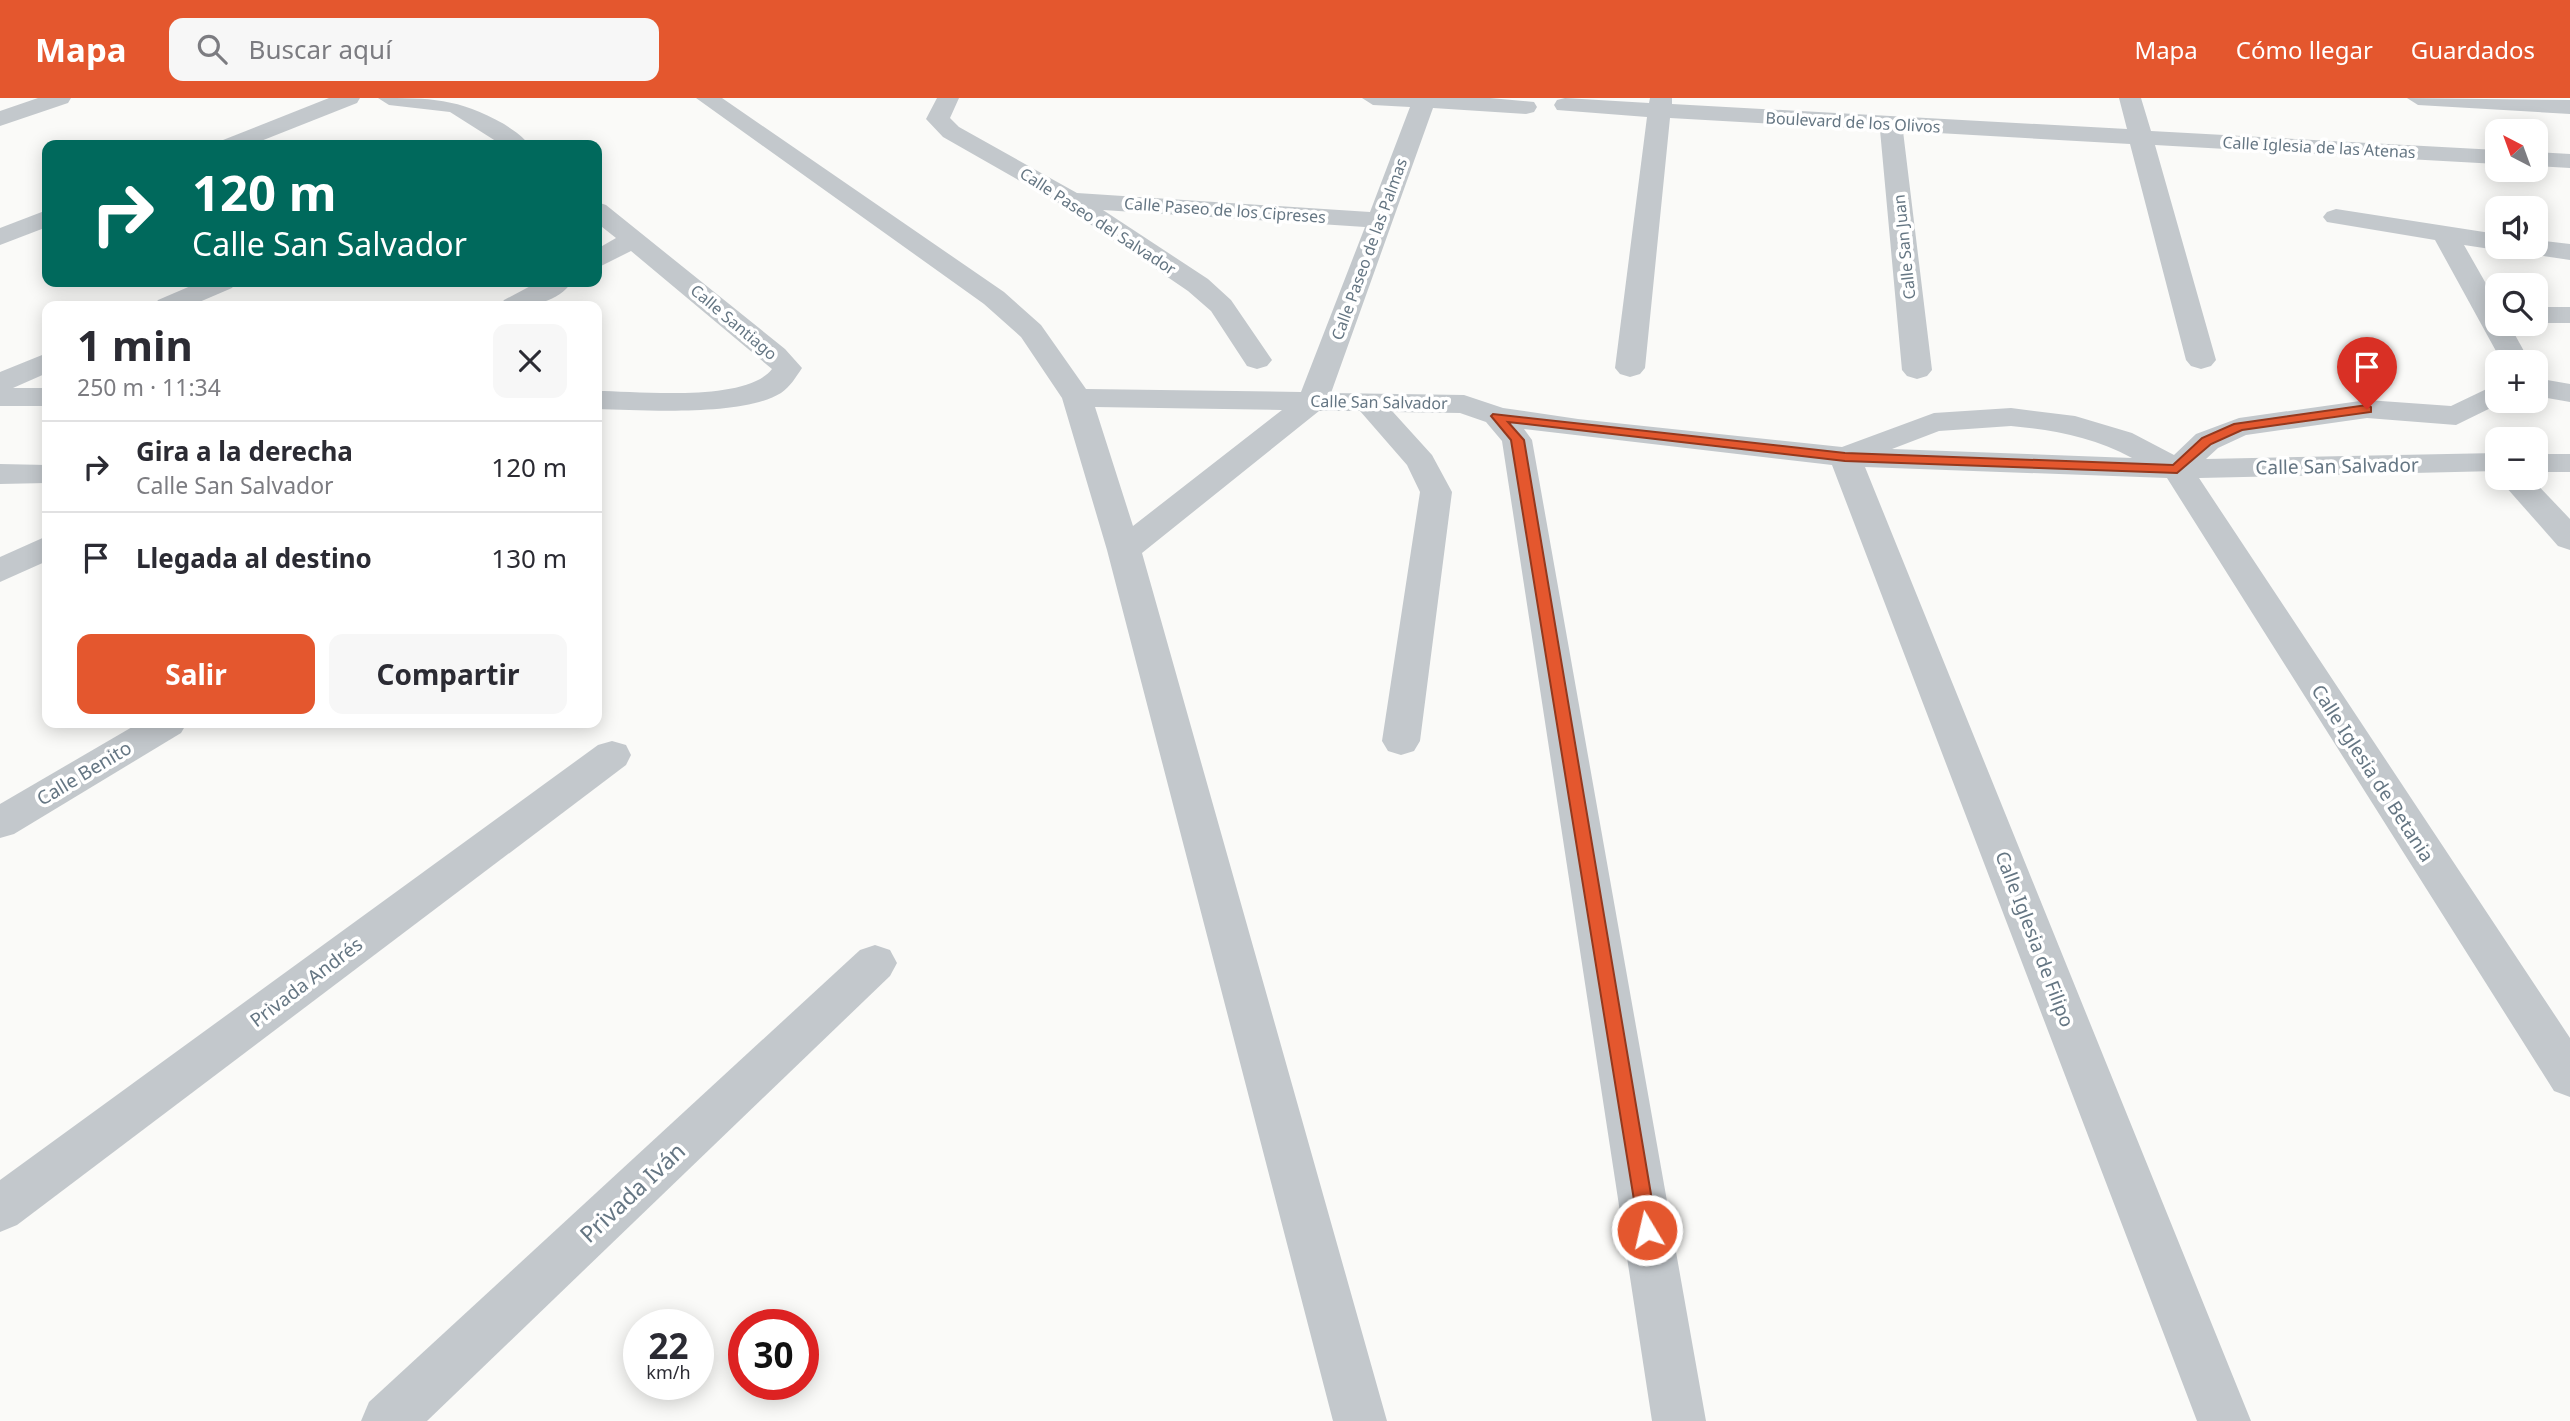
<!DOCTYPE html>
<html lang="es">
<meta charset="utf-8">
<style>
body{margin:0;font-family:"Noto Sans",sans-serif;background:#f7f7f7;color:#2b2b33;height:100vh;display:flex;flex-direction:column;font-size:26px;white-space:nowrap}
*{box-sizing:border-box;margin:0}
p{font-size:23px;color:#7c7c81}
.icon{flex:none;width:38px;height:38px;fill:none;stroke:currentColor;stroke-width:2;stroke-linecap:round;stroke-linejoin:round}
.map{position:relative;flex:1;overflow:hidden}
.drawer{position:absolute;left:42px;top:203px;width:560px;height:427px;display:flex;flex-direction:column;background:#fff;border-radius:14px;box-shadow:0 4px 18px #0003}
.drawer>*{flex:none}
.top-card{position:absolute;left:42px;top:42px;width:560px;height:147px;border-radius:14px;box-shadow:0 4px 18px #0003;background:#00695c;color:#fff;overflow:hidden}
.needle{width:46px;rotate:319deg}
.tools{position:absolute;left:2485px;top:21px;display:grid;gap:14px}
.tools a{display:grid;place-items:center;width:63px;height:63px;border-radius:14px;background:#fff;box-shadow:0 4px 18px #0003;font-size:35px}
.speed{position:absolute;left:623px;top:1211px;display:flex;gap:14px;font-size:35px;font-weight:700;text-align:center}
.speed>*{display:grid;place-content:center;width:91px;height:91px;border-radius:50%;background:#fff;box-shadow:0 4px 18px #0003;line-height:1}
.speed small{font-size:18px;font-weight:400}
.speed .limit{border:10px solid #d22;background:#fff;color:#111}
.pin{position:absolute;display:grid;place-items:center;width:60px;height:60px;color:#fff;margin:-72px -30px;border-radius:50% 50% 50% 0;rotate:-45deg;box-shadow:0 0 7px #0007}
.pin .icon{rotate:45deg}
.me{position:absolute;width:77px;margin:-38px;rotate:351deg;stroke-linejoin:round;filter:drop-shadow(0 0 5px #0008)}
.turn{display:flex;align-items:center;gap:24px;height:147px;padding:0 35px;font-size:32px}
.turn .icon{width:91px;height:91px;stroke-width:2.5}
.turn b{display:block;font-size:49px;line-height:60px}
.round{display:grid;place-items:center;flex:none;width:74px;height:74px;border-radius:14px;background:#f7f7f7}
.headline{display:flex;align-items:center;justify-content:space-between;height:119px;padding:0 35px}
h1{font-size:42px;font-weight:700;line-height:52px}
.button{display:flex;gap:14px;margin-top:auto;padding:14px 35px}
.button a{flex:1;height:80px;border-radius:14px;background:#e4572e;color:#fff;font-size:28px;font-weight:700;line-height:80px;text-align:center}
.button a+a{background:#f7f7f7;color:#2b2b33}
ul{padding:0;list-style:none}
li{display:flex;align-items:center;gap:21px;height:91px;padding:0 35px;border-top:2px solid #e1e1e2}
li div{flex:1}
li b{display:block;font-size:26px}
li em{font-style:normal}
header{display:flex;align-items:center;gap:42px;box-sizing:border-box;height:98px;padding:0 35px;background:#e4572e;color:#fff}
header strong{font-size:33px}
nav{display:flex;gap:38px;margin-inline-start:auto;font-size:24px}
.search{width:490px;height:63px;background:#f7f7f7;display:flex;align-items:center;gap:18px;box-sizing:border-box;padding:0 24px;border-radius:14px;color:#7c7c81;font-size:26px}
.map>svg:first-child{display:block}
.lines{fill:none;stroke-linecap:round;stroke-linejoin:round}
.minor{fill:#c3c8cc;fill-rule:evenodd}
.route{fill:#e4572e;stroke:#94391e;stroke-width:2}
.labels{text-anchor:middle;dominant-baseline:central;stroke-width:7;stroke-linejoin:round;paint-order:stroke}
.far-street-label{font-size:16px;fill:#657683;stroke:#fff}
.street-label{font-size:19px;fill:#657683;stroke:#fff}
.near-street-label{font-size:23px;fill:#657683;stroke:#fff}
</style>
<header>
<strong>Mapa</strong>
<div class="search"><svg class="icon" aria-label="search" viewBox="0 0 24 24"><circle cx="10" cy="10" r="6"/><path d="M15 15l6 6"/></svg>Buscar aquí</div>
<nav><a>Mapa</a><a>Cómo llegar</a><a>Guardados</a></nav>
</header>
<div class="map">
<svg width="2570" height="1323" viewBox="0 0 2570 1323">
<rect width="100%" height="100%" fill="#fafaf8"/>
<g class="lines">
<g class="minor">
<polygon points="38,0 71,0 68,5 0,28 0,13"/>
<polygon points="329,0 360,0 357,5 251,47 219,47 223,42"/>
<path d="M378 0C430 0 458 0 504 26 513 32 523 38 529 47H502L450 14 389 7Z"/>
<path d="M696 0H722L1004 194 1041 227 1086 291 1301 294 1365 129 1103 112 1208 181 1231 202 1272 262 1267 268 1257 271 1247 268 1211 213 1188 193 1062 107 943 39 926 21 937 0H959L950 20 959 29 1077 95 1370 114 1410 9 1373 7 1362 0H1490L1534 4 1537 9 1534 14 1526 16 1433 10 1331 295 1464 297 1503 310 1578 321 1842 349 1934 315 2011 310 2075 318 2132 335 2174 357 2196 336 2239 320 2367 302 2451 308 2497 286V303H2505L2456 327 2367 320 2246 337 2218 350 2206 361 2497 355V373L2199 380 2570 940V999L2554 993 2167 380 1865 369 2251 1323H2197L1832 367 1524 331 1532 342 1706 1323H1652L1502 343 1486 324 1460 315 1393 314 1432 357 1452 394 1420 643 1414 653 1401 657 1388 653 1382 643 1420 394 1407 367 1360 313H1319L1142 455 1387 1323H1333L1107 452 1062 300 1021 239 984 206ZM1095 309 1282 312 1133 428ZM2011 328C2054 332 2093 339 2132 360L1892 351 1939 333Z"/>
<polygon points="1565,0 1649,5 1650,0 1672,0 1672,6 2127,31 2119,0 2141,0 2151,33 2497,52 2497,66 2155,47 2216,262 2211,268 2201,271 2191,268 2186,262 2130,46 1903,33 1932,272 1927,278 1917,281 1907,278 1902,272 1880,32 1670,20 1645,270 1640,276 1630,279 1620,276 1615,270 1647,19 1557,12 1554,7 1557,2"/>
<polygon points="2407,0 2570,2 2570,16 2418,7"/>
<polygon points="2536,54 2570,56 2570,70 2536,68"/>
<path d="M597 104 606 107 785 251 802 270C796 279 790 289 781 295 742 319 643 312 597 311V293C638 293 746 305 772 271L631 153 597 170V151L616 140 597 125Z"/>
<polygon points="2336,111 2497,136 2497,149 2506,150 2497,152 2464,147 2497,205 2497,226 2509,226 2530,264 2502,264 2435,142 2327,124 2323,119 2327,114"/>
<polygon points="47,112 47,129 0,147 0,130"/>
<polygon points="2536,142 2570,146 2570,162 2523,155 2519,149 2536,149"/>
<polygon points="200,184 236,184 232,190 190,208 154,208 158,202"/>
<path d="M538 184H572C556 207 525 209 500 208L504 202Z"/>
<rect x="2536" y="209" width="34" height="16"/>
<polygon points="47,255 47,275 13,290 47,290 47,308 0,308 0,274"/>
<polygon points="2536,280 2570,286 2570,304 2536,298"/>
<rect x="2536" y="356" width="34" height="18"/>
<polygon points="0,366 47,367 47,385 0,386"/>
<polygon points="2498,380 2531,380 2570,421 2570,452 2558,448"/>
<polygon points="47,438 47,463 0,484 0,459"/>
<polygon points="139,625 187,625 181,635 14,736 0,740 0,706"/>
<polygon points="612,643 626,647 631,657 626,667 17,1127 0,1134 0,1082 598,647"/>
<polygon points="875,847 890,852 897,865 890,878 427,1323 361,1323 369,1304 860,852"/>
</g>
</g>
<polygon class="route" points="2367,307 2371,309 2371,314 2242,332 2211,346 2177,375 1845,363 1508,324 1524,342 1657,1132 1654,1139 1647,1142 1640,1139 1511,342 1491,318 1493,316 1845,355 2173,367 2202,340 2234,326"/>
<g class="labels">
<g class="far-street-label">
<text transform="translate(1853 24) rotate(3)">Boulevard de los Olivos</text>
<text transform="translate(2319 49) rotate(3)">Calle Iglesia de las Atenas</text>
<text transform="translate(1225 112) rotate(4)">Calle Paseo de los Cipreses</text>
<text transform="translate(1098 123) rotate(33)">Calle Paseo del Salvador</text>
<text transform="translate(1904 149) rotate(-96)">Calle San Juan</text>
<text transform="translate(1369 151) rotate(-70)">Calle Paseo de las Palmas</text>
<text transform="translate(734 224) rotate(40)">Calle Santiago</text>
<text transform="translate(1379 304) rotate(1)">Calle San Salvador</text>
</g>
<g class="street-label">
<text transform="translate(2337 368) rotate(-1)">Calle San Salvador</text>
<text transform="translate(84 675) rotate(-31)">Calle Benito</text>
<text transform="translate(2373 675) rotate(57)">Calle Iglesia de Betania</text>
<text transform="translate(2035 841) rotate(69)">Calle Iglesia de Filipo</text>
<text transform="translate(306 884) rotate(-37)">Privada Andrés</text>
</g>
<g class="near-street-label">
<text transform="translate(632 1094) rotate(-43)">Privada Iván</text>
</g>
</g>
</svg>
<div class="tools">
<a><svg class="needle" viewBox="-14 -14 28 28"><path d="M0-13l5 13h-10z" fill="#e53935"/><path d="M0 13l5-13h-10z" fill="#7c7c81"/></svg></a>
<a><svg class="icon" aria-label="sound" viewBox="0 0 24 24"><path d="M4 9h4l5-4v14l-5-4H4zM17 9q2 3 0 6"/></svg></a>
<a><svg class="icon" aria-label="search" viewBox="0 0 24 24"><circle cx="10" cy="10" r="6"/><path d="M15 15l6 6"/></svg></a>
<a>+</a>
<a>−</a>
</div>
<div class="speed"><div>22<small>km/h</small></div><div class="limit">30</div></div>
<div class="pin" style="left:2367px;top:311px;background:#d93025"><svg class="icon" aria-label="arrive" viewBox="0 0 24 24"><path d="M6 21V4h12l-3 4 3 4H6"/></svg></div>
<svg class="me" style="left:1647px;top:1132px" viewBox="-20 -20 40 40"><circle r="17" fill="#e4572e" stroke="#fff" stroke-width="3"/><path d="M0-11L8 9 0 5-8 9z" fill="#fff"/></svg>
<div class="top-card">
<div class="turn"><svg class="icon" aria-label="right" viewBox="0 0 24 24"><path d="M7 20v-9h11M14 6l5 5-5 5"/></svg><div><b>120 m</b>Calle San Salvador</div></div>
</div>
<section class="drawer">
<div class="headline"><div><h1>1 min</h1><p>250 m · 11:34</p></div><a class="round"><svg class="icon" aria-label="close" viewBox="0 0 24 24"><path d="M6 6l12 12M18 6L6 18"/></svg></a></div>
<ul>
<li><svg class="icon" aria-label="right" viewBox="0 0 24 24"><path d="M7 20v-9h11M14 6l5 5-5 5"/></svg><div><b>Gira a la derecha</b><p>Calle San Salvador</p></div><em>120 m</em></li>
<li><svg class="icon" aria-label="arrive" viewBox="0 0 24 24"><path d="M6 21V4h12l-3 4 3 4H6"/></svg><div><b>Llegada al destino</b></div><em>130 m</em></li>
</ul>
<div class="button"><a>Salir</a><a>Compartir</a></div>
</section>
</div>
